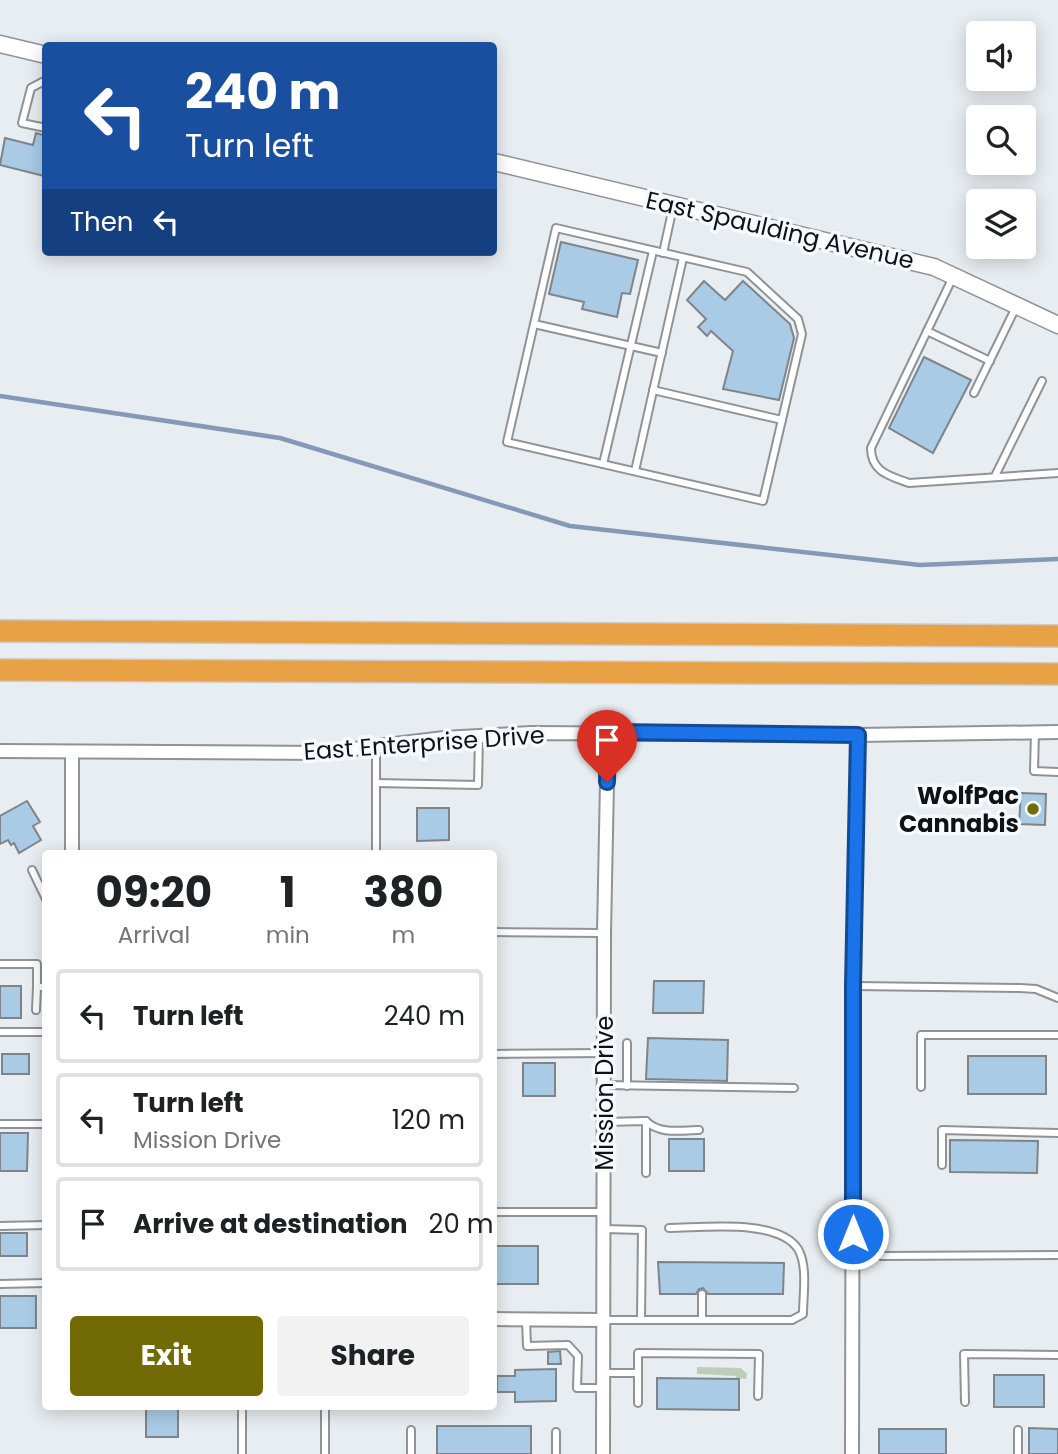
<!DOCTYPE html>
<style>
body{margin:0;font-family:Poppins,sans-serif;background:#f2f2f2;color:#202124;height:100vh;display:flex;flex-direction:column;font-size:26px;white-space:nowrap}
*{box-sizing:border-box;margin:0}
p{font-size:23px;color:#757577}
.icon{flex:none;width:38px;height:38px;fill:none;stroke:currentColor;stroke-width:2;stroke-linecap:round;stroke-linejoin:round}
.map{position:relative;flex:1;overflow:hidden}
.side{position:absolute;left:42px;top:850px;width:455px;height:560px;display:flex;flex-direction:column;background:#fff;border-radius:7px;box-shadow:0 4px 18px #0003}
.side>*{flex:none}
.banner{position:absolute;left:42px;top:42px;width:455px;height:214px;border-radius:7px;box-shadow:0 4px 18px #0003;background:#1a4fa0;color:#fff;overflow:hidden}
.controls{position:absolute;left:966px;top:21px;display:grid;gap:14px}
.controls a{display:grid;place-items:center;width:70px;height:70px;border-radius:7px;background:#fff;box-shadow:0 4px 18px #0003;font-size:35px}
.pin{position:absolute;display:grid;place-items:center;width:60px;height:60px;color:#fff;margin:-72px -30px;border-radius:50% 50% 50% 0;rotate:-45deg;box-shadow:0 0 7px #0007}
.pin .icon{rotate:45deg}
.me{position:absolute;width:77px;margin:-38px;rotate:0deg;stroke-linejoin:round;filter:drop-shadow(0 0 5px #0008)}
.turn{display:flex;align-items:center;gap:24px;height:147px;padding:0 28px;font-size:32px}
.turn .icon{width:91px;height:91px;stroke-width:2.5}
.turn b{display:block;font-size:49px;line-height:60px}
.then{display:flex;align-items:center;height:66px;padding:0 28px;background:#0003;gap:14px;font-size:26px}
.eta{display:flex;justify-content:space-evenly;align-items:center;height:119px;text-align:center}
.eta b{font-size:42px;font-weight:700;line-height:49px}
.button{display:flex;gap:14px;margin-top:auto;padding:14px 28px}
.button a{flex:1;height:80px;border-radius:7px;background:#726b05;color:#fff;font-size:28px;font-weight:700;line-height:80px;text-align:center}
.button a+a{background:#f2f2f2;color:#202124}
ul{padding:0;list-style:none}
li{display:flex;align-items:center;gap:21px;height:94px;margin:0 14px 10px;padding:0 14px;border:4px solid #e0e0e0;border-radius:7px}
li div{flex:1}
li b{display:block;font-size:26px}
li em{font-style:normal}
.map>svg:first-child{display:block}
.green{fill:#bcceba}
.lines{fill:none;stroke-linecap:round;stroke-linejoin:round}
.stream{stroke:#8698b8;stroke-width:4.5}
.building{fill:#a9cbe5;stroke:#808488;stroke-width:2}
.lane-casing{stroke:#8f9397;stroke-width:10}
.street-casing{stroke:#8f9397;stroke-width:16}
.secondary-casing{stroke:#8f9397;stroke-width:19}
.highway-casing{stroke:#cacbcb;stroke-width:24}
.lane{stroke:#fff;stroke-width:6}
.street{stroke:#fff;stroke-width:12}
.secondary{stroke:#fff;stroke-width:16}
.highway{stroke:#e9a145;stroke-width:21}
.route-casing{stroke:#114b97;stroke-width:18}
.route{stroke:#1a73e8;stroke-width:12}
.poi-dot{fill:#726b05;stroke:#f5fafe;stroke-width:2.5}
.labels{text-anchor:middle;dominant-baseline:central;stroke-width:7;stroke-linejoin:round;paint-order:stroke}
.street-label{font-size:24px;fill:#101112;stroke:#f5fafe}
.poi-label{font-size:24px;font-weight:bold;fill:#101112;stroke:#f5fafe;text-anchor:end}
</style>
<div class="map">
<svg width="1058" height="1454" viewBox="0 0 1058 1454">
<rect width="100%" height="100%" fill="#e8edf1"/>
<polygon class="green" points="697,1367 741,1368 747,1374 746,1379 736,1378 736,1376 697,1374"/>
<g class="lines">
<polyline class="stream" points="0,396 280,438 570,526 920,565 1058,559"/>
</g>
<g class="building">
<polygon points="36,133 46,136 44,176 0,165 5,138 33,145"/>
<polygon points="561,242 638,260 630,294 622,293 617,317 582,309 584,302 549,294"/>
<polygon points="704,281 725,300 743,281 790,324 794,338 779,400 723,389 733,351 711,331 707,336 698,327 706,319 687,300"/>
<polygon points="924,357 971,380 933,453 889,428"/>
<polygon points="1021,793 1046,794 1045,825 1019,824"/>
<polygon points="27,801 40,822 33,826 41,840 19,853 14,843 11,845 8,840 0,844 0,816"/>
<polygon points="417,808 449,808 449,840 417,841"/>
<polygon points="654,981 704,981 703,1013 653,1013"/>
<rect x="0" y="986" width="21" height="32"/>
<polygon points="648,1038 728,1040 727,1081 646,1079"/>
<rect x="2" y="1054" width="27" height="20"/>
<rect x="968" y="1056" width="78" height="38"/>
<rect x="523" y="1063" width="32" height="33"/>
<polygon points="0,1133 28,1133 27,1171 0,1171"/>
<rect x="669" y="1139" width="35" height="32"/>
<polygon points="950,1140 1038,1141 1037,1173 950,1172"/>
<rect x="0" y="1233" width="27" height="23"/>
<rect x="494" y="1246" width="44" height="38"/>
<polygon points="658,1262 784,1263 783,1294 708,1294 703,1288 699,1289 696,1294 660,1294"/>
<rect x="0" y="1296" width="36" height="32"/>
<polygon points="560,1351 561,1364 548,1364 548,1352"/>
<polygon points="556,1369 556,1401 515,1402 515,1392 497,1392 497,1376 515,1376 515,1370"/>
<rect x="994" y="1375" width="50" height="32"/>
<polygon points="657,1378 739,1379 739,1410 657,1409"/>
<rect x="146" y="1407" width="32" height="30"/>
<rect x="437" y="1426" width="94" height="28"/>
<polygon points="1029,1428 1058,1429 1058,1454 1029,1454"/>
<rect x="879" y="1429" width="67" height="25"/>
</g>
<g class="lines">
<defs>
<g id="lane">
<polyline points="46,80 31,88 22,123 46,128"/>
<polygon points="556,228 747,272 798,319 802,334 763,501 507,442"/>
<polyline points="663,253 673,207"/>
<path d="M953 277 871 448C871 472 890 476 909 483L1058 473"/>
<polyline points="534,324 662,353"/>
<polyline points="927,331 990,361"/>
<polyline points="653,390 782,420"/>
<polyline points="974,393 1016,307"/>
<polyline points="603,464 653,251"/>
<polyline points="635,471 683,258"/>
<polyline points="995,476 1042,381"/>
<polyline points="1035,732 1034,771 1058,772"/>
<polyline points="376,783 478,785 479,736"/>
<polyline points="376,854 376,747"/>
<polyline points="32,870 46,899"/>
<polyline points="494,932 604,933"/>
<polyline points="0,964 37,964 37,987"/>
<polyline points="853,986 1020,988 1036,989 1058,998"/>
<polyline points="36,1010 37,987 46,987"/>
<polyline points="0,1032 46,1032"/>
<polyline points="627,1043 627,1086"/>
<polyline points="494,1054 604,1053"/>
<polyline points="604,1085 794,1088"/>
<polyline points="921,1087 921,1035 1058,1035"/>
<path d="M646 1121C660 1135 682 1130 699 1130"/>
<polyline points="604,1122 646,1121 646,1173"/>
<polyline points="0,1124 46,1124"/>
<polyline points="942,1165 942,1130 1058,1133"/>
<polyline points="494,1212 604,1212"/>
<polyline points="0,1226 46,1225"/>
<polyline points="604,1229 642,1230 641,1320"/>
<polyline points="881,1256 1058,1255"/>
<polyline points="0,1284 46,1283"/>
<polyline points="526,1319 527,1346 568,1345 578,1356 577,1388 603,1388"/>
<path d="M603 1320H792L803 1314C803 1295 808 1266 798 1249 778 1218 702 1228 669 1228"/>
<polyline points="702,1320 702,1294"/>
<polyline points="603,1373 638,1373"/>
<polyline points="965,1402 964,1354 1058,1355"/>
<polyline points="638,1403 638,1353 759,1354 758,1396"/>
<polyline points="242,1407 242,1454"/>
<polyline points="411,1430 411,1454"/>
<polyline points="325,1454 325,1407"/>
<polyline points="556,1454 556,1432"/>
<polyline points="1018,1454 1018,1430"/>
</g>
<g id="street">
<polyline points="0,751 321,753 444,738 532,733 858,735 1058,732"/>
<polyline points="72,854 72,752"/>
<polyline points="494,1319 603,1320"/>
<polyline points="603,1454 604,933 608,732"/>
<polyline points="852,1454 853,986 858,735"/>
</g>
<g id="secondary">
<polyline points="0,44 46,55"/>
<polyline points="494,162 934,267 1058,325"/>
</g>
<g id="highway">
<polyline points="0,631 1058,636"/>
<polyline points="0,670 1058,674"/>
</g>
</defs>
<use href="#lane" class="lane-casing"/>
<use href="#street" class="street-casing"/>
<use href="#secondary" class="secondary-casing"/>
<use href="#highway" class="highway-casing"/>
<use href="#lane" class="lane"/>
<use href="#street" class="street"/>
<use href="#secondary" class="secondary"/>
<use href="#highway" class="highway"/>
</g>
<g class="lines">
<defs>
<polyline id="route" points="607,782 608,732 858,735 853,986 853,1234"/>
</defs>
<use href="#route" class="route-casing"/>
<use href="#route" class="route"/>
</g>
<circle class="poi-dot" cx="1033" cy="809" r="7"/>
<g class="labels">
<g class="street-label">
<text transform="translate(780 230) rotate(13)">East Spaulding Avenue</text>
<text transform="translate(424 743) rotate(-4)">East Enterprise Drive</text>
<text transform="translate(604 1093) rotate(-90)">Mission Drive</text>
</g>
<g class="poi-label">
<text x="1019" y="795">WolfPac<tspan x="1019" dy="28">Cannabis</tspan></text>
</g>
</g>
</svg>
<div class="controls">
<a><svg class="icon" aria-label="sound" viewBox="0 0 24 24"><path d="M4 9h4l5-4v14l-5-4H4zM17 9q2 3 0 6"/></svg></a>
<a><svg class="icon" aria-label="search" viewBox="0 0 24 24"><circle cx="10" cy="10" r="6"/><path d="M15 15l6 6"/></svg></a>
<a><svg class="icon" aria-label="layers" viewBox="0 0 24 24"><path d="M12 4l9 5-9 5-9-5zM3 14l9 5 9-5"/></svg></a>
</div>
<div class="pin" style="left:607px;top:782px;background:#d93025"><svg class="icon" aria-label="arrive" viewBox="0 0 24 24"><path d="M6 21V4h12l-3 4 3 4H6"/></svg></div>
<svg class="me" style="left:853px;top:1234px" viewBox="-20 -20 40 40"><circle r="17" fill="#1a73e8" stroke="#fff" stroke-width="3"/><path d="M0-11L8 9 0 5-8 9z" fill="#fff"/></svg>
<div class="banner">
<div class="turn"><svg class="icon" aria-label="left" viewBox="0 0 24 24"><path d="M17 20v-9H6M10 6l-5 5 5 5"/></svg><div><b>240 m</b>Turn left</div></div>
<div class="then">Then<svg class="icon" aria-label="left" viewBox="0 0 24 24"><path d="M17 20v-9H6M10 6l-5 5 5 5"/></svg></div>
</div>
<section class="side">
<div class="eta">
<div><b>09:20</b><p>Arrival</p></div>
<div><b>1</b><p>min</p></div>
<div><b>380</b><p>m</p></div>
</div>
<ul>
<li><svg class="icon" aria-label="left" viewBox="0 0 24 24"><path d="M17 20v-9H6M10 6l-5 5 5 5"/></svg><div><b>Turn left</b></div><em>240 m</em></li>
<li><svg class="icon" aria-label="left" viewBox="0 0 24 24"><path d="M17 20v-9H6M10 6l-5 5 5 5"/></svg><div><b>Turn left</b><p>Mission Drive</p></div><em>120 m</em></li>
<li><svg class="icon" aria-label="arrive" viewBox="0 0 24 24"><path d="M6 21V4h12l-3 4 3 4H6"/></svg><div><b>Arrive at destination</b></div><em>20 m</em></li>
</ul>
<div class="button"><a>Exit</a><a>Share</a></div>
</section>
</div>
